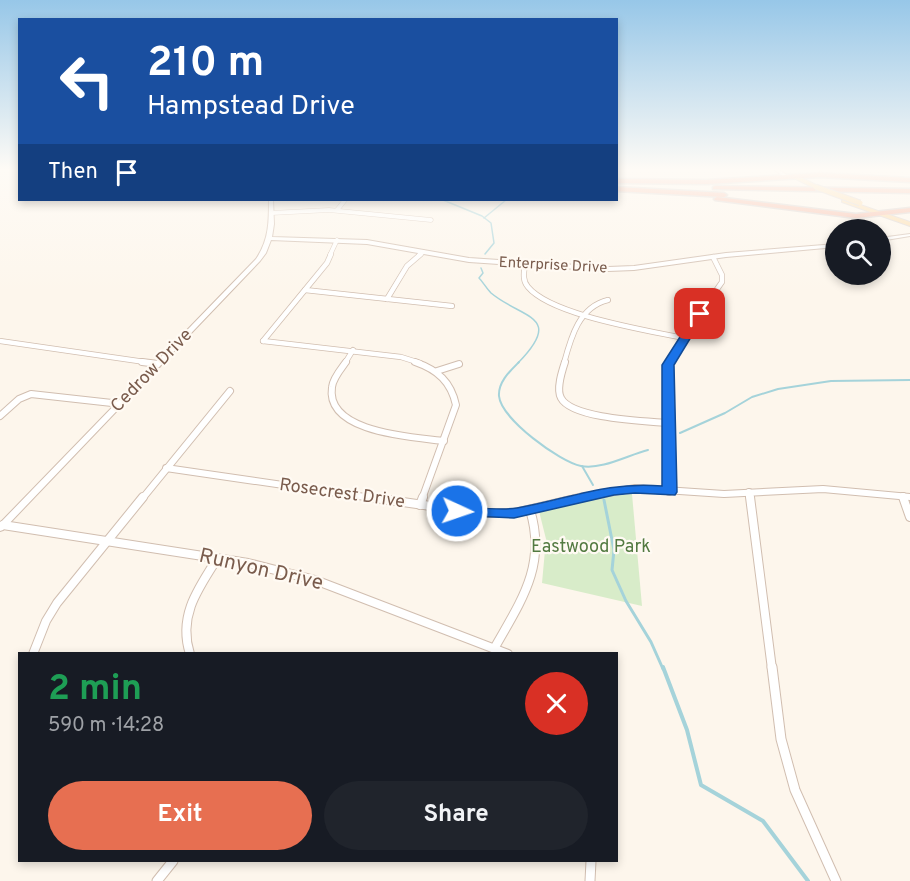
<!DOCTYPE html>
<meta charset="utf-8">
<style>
body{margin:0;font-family:Overpass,sans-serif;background:#20242c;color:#f1f3f6;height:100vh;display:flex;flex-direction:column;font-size:22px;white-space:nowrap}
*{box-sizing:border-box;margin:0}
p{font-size:20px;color:#9ea1a6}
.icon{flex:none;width:33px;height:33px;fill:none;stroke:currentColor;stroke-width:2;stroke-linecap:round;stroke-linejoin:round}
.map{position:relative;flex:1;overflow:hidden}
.panel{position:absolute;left:18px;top:652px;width:600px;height:210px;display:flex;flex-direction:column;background:#171b24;border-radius:0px;box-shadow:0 3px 9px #0003}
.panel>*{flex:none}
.hud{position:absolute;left:18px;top:18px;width:600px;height:183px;border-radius:0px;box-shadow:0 3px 9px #0003;background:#1a4fa0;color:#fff;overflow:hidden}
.tools{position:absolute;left:825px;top:219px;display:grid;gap:12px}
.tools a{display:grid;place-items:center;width:66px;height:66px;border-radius:50%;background:#171b24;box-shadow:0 3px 9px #0003;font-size:30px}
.pin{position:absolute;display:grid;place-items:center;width:51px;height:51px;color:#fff;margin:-26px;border-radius:12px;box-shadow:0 3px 9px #0006}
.me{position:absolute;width:66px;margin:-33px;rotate:93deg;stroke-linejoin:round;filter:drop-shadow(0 0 4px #0008)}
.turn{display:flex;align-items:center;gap:21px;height:126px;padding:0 30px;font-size:27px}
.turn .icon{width:78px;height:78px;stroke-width:2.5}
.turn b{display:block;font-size:42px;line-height:51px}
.then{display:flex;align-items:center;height:57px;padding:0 30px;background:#0003;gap:12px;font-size:22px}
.round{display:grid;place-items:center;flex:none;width:63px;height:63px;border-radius:32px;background:#20242c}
.head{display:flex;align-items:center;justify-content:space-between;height:102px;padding:0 30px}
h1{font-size:36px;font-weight:700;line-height:45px;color:#1e9e55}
.primary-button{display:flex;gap:12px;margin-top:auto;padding:12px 30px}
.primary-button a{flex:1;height:69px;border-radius:36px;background:#e76f51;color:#fff;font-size:24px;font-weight:700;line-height:69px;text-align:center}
.primary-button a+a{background:#20242c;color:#f1f3f6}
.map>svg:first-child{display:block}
.green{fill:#d8ecc9}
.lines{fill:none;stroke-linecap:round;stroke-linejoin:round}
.stream-far3{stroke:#a5d3da;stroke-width:1.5}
.stream-far2{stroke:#a5d3da;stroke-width:2}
.stream-far1{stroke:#a5d3da;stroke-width:3}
.stream{stroke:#a5d3da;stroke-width:4}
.minor-far4-casing{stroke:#d1beb0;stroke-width:5}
.minor-far3-casing{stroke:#d1beb0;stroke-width:6}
.minor-far2-casing{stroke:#d1beb0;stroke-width:8}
.minor-far1-casing{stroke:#d1beb0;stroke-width:10}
.minor-casing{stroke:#d1beb0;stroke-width:11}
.tertiary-casing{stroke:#d1beb0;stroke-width:2}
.secondary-casing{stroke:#d6c0b0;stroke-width:2}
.primary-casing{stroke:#dad1cd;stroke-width:2}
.motorway-casing{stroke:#dad1cd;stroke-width:3}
.minor-far4{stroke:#fff;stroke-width:4}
.minor-far3{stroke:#fff;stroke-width:4.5}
.minor-far2{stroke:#fff;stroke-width:6}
.minor-far1{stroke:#fff;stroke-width:8}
.minor{stroke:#fff;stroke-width:9}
.tertiary{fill:#fff;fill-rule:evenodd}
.secondary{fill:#fff;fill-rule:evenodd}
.primary{fill:#fbd9a5;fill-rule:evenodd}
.motorway{fill:#f7b7a3;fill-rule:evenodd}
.primary-bridge-casing{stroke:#dad1cd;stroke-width:7;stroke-linecap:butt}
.primary-bridge{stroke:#fbd9a5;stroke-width:5}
.route{fill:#1a73e8;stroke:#114b97;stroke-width:1.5}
.labels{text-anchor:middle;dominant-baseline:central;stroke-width:4.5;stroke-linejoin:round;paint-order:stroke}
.far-street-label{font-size:15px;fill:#7a5c4d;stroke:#fffaf3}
.street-label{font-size:18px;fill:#7a5c4d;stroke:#fffaf3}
.park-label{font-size:18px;fill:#537a41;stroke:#fffaf3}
.near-street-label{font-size:21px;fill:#7a5c4d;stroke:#fffaf3}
</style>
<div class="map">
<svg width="910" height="881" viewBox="0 0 910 881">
<rect width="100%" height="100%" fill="#fdf6ec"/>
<polygon class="green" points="632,494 642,606 542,583 546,539 539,511 601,497"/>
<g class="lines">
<g class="stream-far3">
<polyline points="443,200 482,216 491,223 494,243 485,254"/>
<polyline points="484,218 506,200"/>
<path d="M481 268 483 273 479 278C483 282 486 288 491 293 522 319 565 315 518 363"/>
</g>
<g class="stream-far2">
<path d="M519 362C510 371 498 382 499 396 501 419 560 462 581 466 602 470 628 455 648 450"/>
<polyline points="680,433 725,413 752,397 778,389 831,381 910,380"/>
<polyline points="582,466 593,485"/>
</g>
<polyline class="stream-far1" points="604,500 614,550 612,570 626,601 651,642 663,669"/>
<polyline class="stream" points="663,667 687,730 701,785 763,821 808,881"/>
<defs>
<g id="minor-far4">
<polyline points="337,210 345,200"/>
<polyline points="271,213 329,210 431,220"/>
<polyline points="330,255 337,240"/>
<polyline points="419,255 423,252"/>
</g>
<g id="minor-far3">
<path d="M525 264C524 272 522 280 528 287 551 315 646 330 683 338"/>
<polyline points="305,290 452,306"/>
<polyline points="387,299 407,266 421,254"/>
<polyline points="0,341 152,363"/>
<polyline points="263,341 401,357 420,363"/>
<polyline points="263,341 327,263 331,254"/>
<polyline points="345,363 353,350"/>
<path d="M564 363C571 337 579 307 608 300"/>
<polyline points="669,363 683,338 722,282 722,275 713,257"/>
</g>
<g id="minor-far2">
<polyline points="142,362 158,364"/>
<path d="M346 362C341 369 333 378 332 387 325 433 413 437 444 441"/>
<path d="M415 362C438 370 451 382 456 405L422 499"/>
<path d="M565 362C562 371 556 389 561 398 572 419 646 421 668 423"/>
<polyline points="437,371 459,364"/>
<polyline points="0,416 19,399 31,394 121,404"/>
<polyline points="166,468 379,499"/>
<polyline points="669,492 668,365 670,362"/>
<polyline points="749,492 750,499"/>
<polyline points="903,496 904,499"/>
<polyline points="142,499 230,391"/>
<polyline points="577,499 635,488 724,494 823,489 910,497"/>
</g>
<g id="minor-far1">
<polyline points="368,497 479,513 514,513 583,497"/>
<polyline points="750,497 772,669"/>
<polyline points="903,497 910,517"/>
<polyline points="420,505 423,497"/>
<polyline points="3,525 248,563 315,580 508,654"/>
<path d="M495 647C521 601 547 565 530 510"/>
<polyline points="33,654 46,621 57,603 143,497"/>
<path d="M190 654C178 617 197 590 217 559"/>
</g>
<g id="minor">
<polyline points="772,667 781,739 795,790 836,881"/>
<polyline points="157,881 173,861"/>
<polyline points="590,881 591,861"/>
</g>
<g id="tertiary">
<path d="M269 200H273L274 224 272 237 367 240 469 258 608 267 634 266 726 253 836 244V247L726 257 634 270 608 271 469 262 367 244 271 240 266 253 260 261 3 530 0 531V523L256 259C269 240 269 222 269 200Z"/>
<polygon points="910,234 910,236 880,241 880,238"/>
</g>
<polygon id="secondary" points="772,168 777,168 788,176 784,177"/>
<g id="primary">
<polygon points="794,174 818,186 819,187 814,188 792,177 791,176"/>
<polygon points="842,200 846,200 910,222 910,226 842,202"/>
</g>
<g id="motorway">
<polygon points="820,173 910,178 910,182 820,177 707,184 616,183 616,179 707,180"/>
<polygon points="715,186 910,189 910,193 713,189 713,187"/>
<polygon points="616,187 724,193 727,195 724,197 616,191"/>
<polygon points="717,197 856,214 910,208 910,212 856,218 715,200 714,199"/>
</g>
</defs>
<use href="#minor-far4" class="minor-far4-casing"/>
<use href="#minor-far3" class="minor-far3-casing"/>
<use href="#minor-far2" class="minor-far2-casing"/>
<use href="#minor-far1" class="minor-far1-casing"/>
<use href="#minor" class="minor-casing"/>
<use href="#tertiary" class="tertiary-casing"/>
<use href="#secondary" class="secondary-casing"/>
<use href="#primary" class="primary-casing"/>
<use href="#motorway" class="motorway-casing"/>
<use href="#minor-far4" class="minor-far4"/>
<use href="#minor-far3" class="minor-far3"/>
<use href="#minor-far2" class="minor-far2"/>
<use href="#minor-far1" class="minor-far1"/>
<use href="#minor" class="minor"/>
<use href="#tertiary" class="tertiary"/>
<use href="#secondary" class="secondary"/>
<use href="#primary" class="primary"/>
<use href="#motorway" class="motorway"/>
<defs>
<polyline id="primary-bridge" points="816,187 860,203"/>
</defs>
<use href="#primary-bridge" class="primary-bridge-casing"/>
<use href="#primary-bridge" class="primary-bridge"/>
</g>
<linearGradient id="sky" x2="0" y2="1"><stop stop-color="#97c7e8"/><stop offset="0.58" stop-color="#fefbf6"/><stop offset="1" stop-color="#fefbf6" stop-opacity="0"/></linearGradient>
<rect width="910" height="292" fill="url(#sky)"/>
<path class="route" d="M700 311 705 314 674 365 677 492 675 495 635 493 614 495 514 518 451 515 449 511 457 506C476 507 498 511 517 508 569 499 607 481 662 486V365L696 312Z"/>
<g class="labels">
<g class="far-street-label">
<text transform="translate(553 266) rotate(3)">Enterprise Drive</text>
</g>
<g class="street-label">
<text transform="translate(152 371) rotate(-46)">Cedrow Drive</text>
<text transform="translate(342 494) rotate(8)">Rosecrest Drive</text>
</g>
<g class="park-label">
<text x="591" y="547">Eastwood Park</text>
</g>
<g class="near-street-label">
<text transform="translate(261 570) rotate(13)">Runyon Drive</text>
</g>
</g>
</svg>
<div class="tools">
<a><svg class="icon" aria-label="search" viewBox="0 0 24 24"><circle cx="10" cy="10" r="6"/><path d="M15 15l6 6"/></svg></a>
</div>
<div class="pin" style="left:700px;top:314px;background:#d93025"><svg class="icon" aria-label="arrive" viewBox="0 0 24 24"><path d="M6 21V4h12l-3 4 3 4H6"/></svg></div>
<svg class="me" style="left:457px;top:511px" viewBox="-20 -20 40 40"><circle r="17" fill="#1a73e8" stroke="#fff" stroke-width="3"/><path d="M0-11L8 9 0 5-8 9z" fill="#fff"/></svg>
<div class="hud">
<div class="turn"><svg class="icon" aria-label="left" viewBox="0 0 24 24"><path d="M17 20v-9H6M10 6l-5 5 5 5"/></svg><div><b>210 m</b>Hampstead Drive</div></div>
<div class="then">Then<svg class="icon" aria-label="arrive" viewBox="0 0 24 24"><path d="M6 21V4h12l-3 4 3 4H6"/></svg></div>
</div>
<section class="panel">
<div class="head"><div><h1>2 min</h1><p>590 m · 14:28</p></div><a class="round" style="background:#d93025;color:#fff"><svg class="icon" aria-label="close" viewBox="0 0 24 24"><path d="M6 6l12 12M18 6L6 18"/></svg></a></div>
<div class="primary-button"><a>Exit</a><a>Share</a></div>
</section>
</div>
